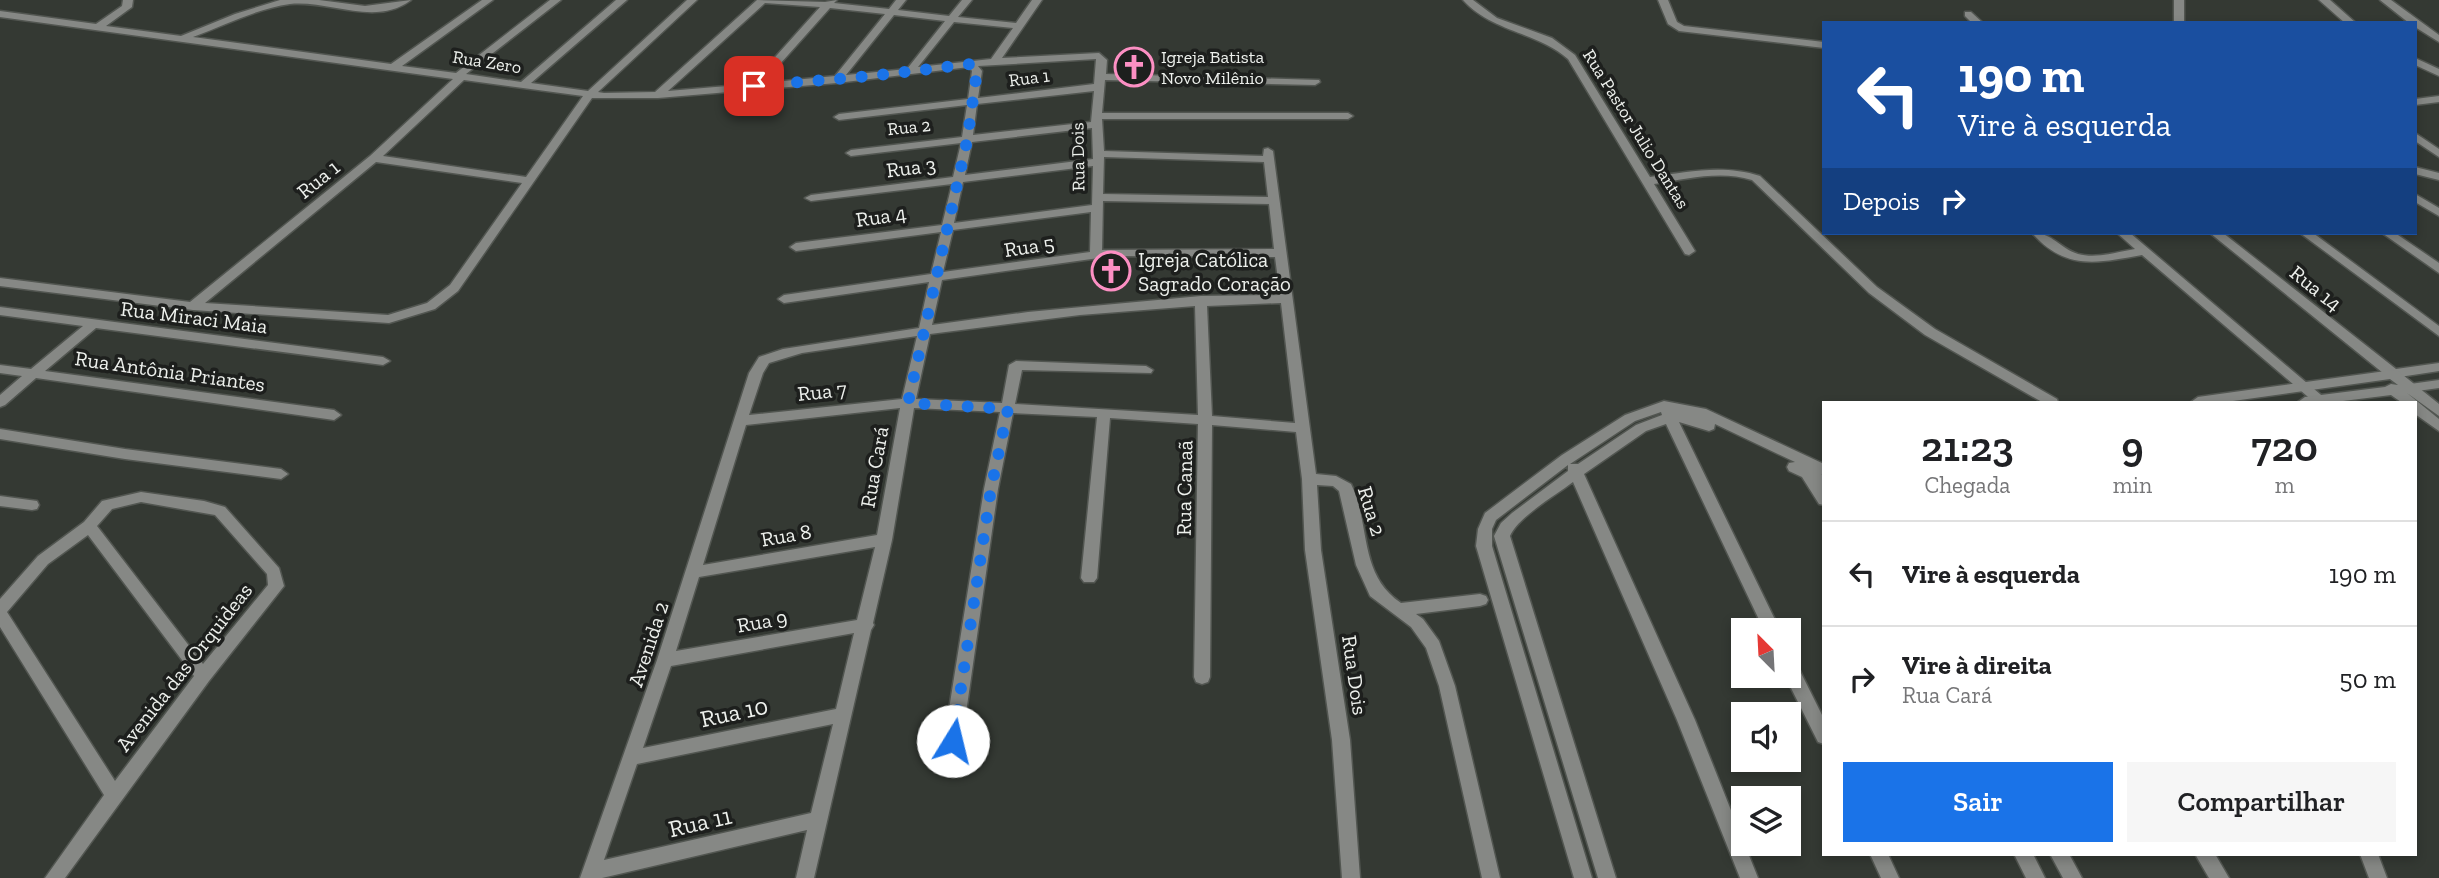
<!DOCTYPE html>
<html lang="pt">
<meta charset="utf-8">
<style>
body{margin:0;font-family:"Zilla Slab",serif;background:#f6f6f6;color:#202124;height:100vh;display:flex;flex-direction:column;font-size:26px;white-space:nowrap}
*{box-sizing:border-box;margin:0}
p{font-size:23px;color:#757577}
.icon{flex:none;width:38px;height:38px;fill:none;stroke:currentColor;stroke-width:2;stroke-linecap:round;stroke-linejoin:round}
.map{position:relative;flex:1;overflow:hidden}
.details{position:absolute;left:1822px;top:401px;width:595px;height:455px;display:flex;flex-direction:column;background:#fff;border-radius:0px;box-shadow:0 4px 10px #0003}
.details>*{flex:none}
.guide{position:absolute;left:1822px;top:21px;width:595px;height:214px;border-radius:0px;box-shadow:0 4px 10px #0003;background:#1a4fa0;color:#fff;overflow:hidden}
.needle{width:46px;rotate:336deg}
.controls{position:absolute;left:1731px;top:618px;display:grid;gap:14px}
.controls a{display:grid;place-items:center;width:70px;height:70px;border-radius:0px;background:#fff;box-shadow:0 4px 10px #0003;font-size:35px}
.pin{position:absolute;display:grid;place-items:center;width:60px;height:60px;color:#fff;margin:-30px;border-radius:14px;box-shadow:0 4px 10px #0006}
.me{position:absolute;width:77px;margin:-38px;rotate:9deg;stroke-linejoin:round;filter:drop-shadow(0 0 5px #0008)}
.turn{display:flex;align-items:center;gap:24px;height:147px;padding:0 21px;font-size:32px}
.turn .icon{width:91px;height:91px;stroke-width:2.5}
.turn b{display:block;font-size:49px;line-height:60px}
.then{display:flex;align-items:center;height:66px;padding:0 21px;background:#0003;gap:14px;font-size:26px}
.eta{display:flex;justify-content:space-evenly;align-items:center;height:119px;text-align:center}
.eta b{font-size:42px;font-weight:600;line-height:49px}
.cta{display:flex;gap:14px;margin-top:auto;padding:14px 21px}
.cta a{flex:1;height:80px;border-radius:0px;background:#1a73e8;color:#fff;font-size:28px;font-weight:600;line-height:80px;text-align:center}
.cta a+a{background:#f6f6f6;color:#202124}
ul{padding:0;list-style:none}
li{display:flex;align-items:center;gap:21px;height:105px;padding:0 21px;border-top:2px solid #e0e0e0}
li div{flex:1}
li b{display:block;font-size:26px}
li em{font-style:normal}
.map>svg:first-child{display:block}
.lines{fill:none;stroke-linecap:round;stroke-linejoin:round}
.minor-casing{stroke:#525651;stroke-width:3}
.tertiary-casing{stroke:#525651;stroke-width:3}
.minor{fill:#868885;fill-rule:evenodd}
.tertiary{fill:#868885;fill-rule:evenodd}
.route{stroke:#1a73e8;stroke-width:12;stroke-dasharray:0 21.6}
.labels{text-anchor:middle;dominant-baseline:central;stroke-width:7;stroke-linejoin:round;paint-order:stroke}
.far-poi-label{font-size:18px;fill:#edf0ec;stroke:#1d1f1d;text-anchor:start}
.far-street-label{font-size:18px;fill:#edf0ec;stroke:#1d1f1d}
.street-label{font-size:21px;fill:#edf0ec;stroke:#1d1f1d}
.poi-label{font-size:21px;fill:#edf0ec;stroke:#1d1f1d;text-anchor:start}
.near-street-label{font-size:24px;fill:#edf0ec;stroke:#1d1f1d}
</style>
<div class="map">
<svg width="2439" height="878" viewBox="0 0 2439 878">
<rect width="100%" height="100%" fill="#343933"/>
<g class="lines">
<defs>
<g id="minor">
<path d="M123 0H133L132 7 106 26 181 36 235 14 280 0H319L365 6 411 0C376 27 329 0 290 4 256 9 225 25 193 37L391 64 482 0H493L402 66 456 73 550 0H561L466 74 521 82 616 0H627L531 83 588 91 687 0H697L598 92 604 93 655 92 757 0 825 2 837 0 834 3 889 9 896 0H906L898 10 949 16 962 0H972L958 17 1016 23 1032 0H1042L1002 58 1099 53 1107 60 1106 74 1319 80 1320 82 1315 85 1105 80 1102 113H1348L1353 116 1348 119H1102L1104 151 1263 156 1264 149 1268 148 1273 151 1316 474 1336 476 1351 484C1371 525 1358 574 1401 603L1480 594 1486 596 1488 600 1486 604 1480 606 1416 614 1423 619 1439 641 1455 686 1500 878H1482L1439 686 1426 648 1411 627 1370 596 1356 565 1339 491 1333 486 1317 485 1321 550 1350 740 1360 878H1342L1332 740 1305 550 1302 479 1296 432 1212 425 1210 677 1208 682 1202 684 1196 682 1194 677 1198 424 1110 418 1097 578 1094 582H1084L1081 578 1097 417 1013 413 998 489 962 741 959 746 953 748 947 746 944 741 984 489 1000 412 914 408 892 540 873 623 874 625 871 630 814 878H796L807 830 602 878H580L657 660 749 373 759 357 783 349 919 328 929 282 784 303 778 299 784 295 931 274 941 232 796 251 790 247 796 243 942 225 952 184 811 201 805 198 811 195 953 177 961 143 851 156 846 153 851 150 962 137 967 105 839 120 834 117 839 114 968 99 972 71 969 67 837 83 658 98H592L458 291 435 309 389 323 193 310 0 286V278L190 302 370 156 453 79 0 17V11L96 24 122 6ZM765 3 820 7 751 84 668 91ZM830 8 885 14 835 76 763 83ZM894 15 945 21 907 69 846 75ZM954 22 1013 28 991 59 918 67ZM1096 59 1094 84 978 98 982 71 978 66ZM464 80 583 96 526 177 383 156ZM1094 91 1091 122 973 135 977 104ZM1092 128 1093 159 965 175 972 142ZM1104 157 1264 162 1268 197 1103 194ZM376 162 522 183 450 285 427 303 388 315 205 303ZM1093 166 1092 205 954 223 963 182ZM1103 201 1269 204 1274 249 1102 250ZM1091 212 1090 252 943 272 953 230ZM1113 256 1275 257 1280 295 1201 296 1028 312 932 325 942 280ZM1281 303 1295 423 1212 416 1207 306ZM1195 306 1198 415 1015 404 1022 370 1151 373 1153 370 1146 366 1016 361 1009 365 1002 403 916 399 930 334 1080 315ZM917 336 902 399 749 415 763 373 769 363 802 353ZM900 408 877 535 703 565 746 425ZM875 547 857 620 676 651 699 577ZM854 633 836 709 643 748 671 666ZM833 724 811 813 604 860 637 764Z"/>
<path d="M1463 0H1473L1497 18 1552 38 1575 55 1650 177C1688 172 1723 164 1760 176L1877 287 1935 329 2057 399 2058 402H2042L1925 335 1869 293 1752 180C1720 170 1687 179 1654 184L1695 251 1689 255 1685 254 1568 59C1537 32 1492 32 1463 0Z"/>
<polygon points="1658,0 1668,0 1677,22 1684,26 1824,42 1824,48 1679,31 1668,24"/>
<rect x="2174" y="0" width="10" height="23"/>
<polygon points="2319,0 2330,0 2356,23 2345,23"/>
<polygon points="2380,0 2391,0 2439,35 2439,42 2415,27 2415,23 2409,23"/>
<polygon points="1965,12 1971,12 1983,23 1972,23 1965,16"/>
<polygon points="2415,58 2439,69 2439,76 2415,65"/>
<polygon points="2439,96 2439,102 2415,105 2415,99"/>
<polygon points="2415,133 2439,149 2439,157 2415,141"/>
<polygon points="2415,167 2439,173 2439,180 2415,174"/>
<polygon points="2415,194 2439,208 2439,216 2415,202"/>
<path d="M2032 233C2052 232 2059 248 2078 254 2096 259 2117 252 2135 249L2117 233H2130L2327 400 2325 402H2314L2142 255C2097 263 2066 271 2032 233Z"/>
<polygon points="2210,233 2223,233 2396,369 2439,363 2439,371 2393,378 2388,377"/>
<polygon points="2300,233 2313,233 2439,326 2439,336"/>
<polygon points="2382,233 2395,233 2439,263 2439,273"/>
<polygon points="0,307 383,357 390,361 383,365 96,328 45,371 334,410 341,415 334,420 36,378 5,405 0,407 0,395 22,376 0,373 0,365 31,369 83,326 0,315"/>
<polygon points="2439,380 2439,388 2410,392 2403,388 2410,384"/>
<path d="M1664 401 1706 409 1824 464V475L1821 474 1824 476V505L1819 504 1802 477 1789 471 1787 467 1789 463 1795 462 1715 424 1714 429 1709 431 1679 422 1780 630H1764L1666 424 1646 431 1584 474 1695 720 1758 878H1740L1677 720 1573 482C1556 495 1518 517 1510 536L1616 878H1598L1494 536 1501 523 1512 513 1568 471V465L1496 520 1492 529V546L1592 878H1574L1476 546 1478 529 1485 513 1562 455 1625 415ZM1661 412 1662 415 1636 425 1578 464H1570L1635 421Z"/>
<polygon points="0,429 125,449 281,469 288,474 281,479 125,459 0,439"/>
<path d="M141 492 204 501 225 507 279 568 284 586 209 681 65 878H45L104 795 0 627V599L38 556 84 522 102 501ZM141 502 215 515 267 574 268 585 203 664 97 526 112 509ZM88 535 194 676 115 781 7 612 48 564Z"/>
<polygon points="0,496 37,501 39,505 37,509 32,510 0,506"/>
<polygon points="1788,657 1794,659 1824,719 1824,744 1818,742 1785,676 1788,676"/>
<polygon points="1870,854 1888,854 1899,878 1881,878"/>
<polygon points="2195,854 2215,854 2229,878 2209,878"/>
<polygon points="2360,854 2378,854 2387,878 2369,878"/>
</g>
<g id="tertiary">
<polygon points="2393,370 2398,371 2439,404 2439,416 2407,393 2439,419 2439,431 2415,414 2415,402 2401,402 2391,395 2335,402 2298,402 2305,397 2385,387 2391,384 2398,385 2390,379 2226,402 2191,402 2198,397"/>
<polygon points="2014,854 2033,854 2045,878 2026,878"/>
<polygon points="2050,854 2069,854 2082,878 2063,878"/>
</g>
</defs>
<use href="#minor" class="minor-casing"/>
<use href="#tertiary" class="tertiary-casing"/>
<use href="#minor" class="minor"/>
<use href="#tertiary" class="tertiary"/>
</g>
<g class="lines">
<polyline class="route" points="754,86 871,76 971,64 977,71 967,141 908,403 1008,409 991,489 953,741"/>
</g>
<defs>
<symbol id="church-ring" viewBox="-11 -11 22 22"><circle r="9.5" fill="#1d1f1d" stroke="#fc8fc3" stroke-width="1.5"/><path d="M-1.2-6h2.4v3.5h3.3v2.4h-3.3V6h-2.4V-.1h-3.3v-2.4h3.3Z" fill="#fc8fc3"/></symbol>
</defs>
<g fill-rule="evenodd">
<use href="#church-ring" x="1112" y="45" width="44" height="44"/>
<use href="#church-ring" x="1089" y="249" width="44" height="44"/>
</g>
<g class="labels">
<g class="far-poi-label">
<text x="1161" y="57">Igreja Batista<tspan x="1161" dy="21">Novo Milênio</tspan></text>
</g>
<g class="far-street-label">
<text transform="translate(487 62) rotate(9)">Rua Zero</text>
<text transform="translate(1029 78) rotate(-7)">Rua 1</text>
<text transform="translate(909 127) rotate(-6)">Rua 2</text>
<text transform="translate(1636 129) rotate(58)">Rua Pastor Julio Dantas</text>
<text transform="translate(1078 157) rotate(-91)">Rua Dois</text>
</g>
<g class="street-label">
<text transform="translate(911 167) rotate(-7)">Rua 3</text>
<text transform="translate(318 179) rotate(-39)">Rua 1</text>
<text transform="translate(881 216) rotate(-8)">Rua 4</text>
<text transform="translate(1029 246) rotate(-9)">Rua 5</text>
<text transform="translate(2316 288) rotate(39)">Rua 14</text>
<text transform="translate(194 317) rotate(7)">Rua Miraci Maia</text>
<text transform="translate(170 371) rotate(8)">Rua Antônia Priantes</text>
<text transform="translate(822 391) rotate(-6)">Rua 7</text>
<text transform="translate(874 467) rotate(-80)">Rua Cará</text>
<text transform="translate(1184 488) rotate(-89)">Rua Canaã</text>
<text transform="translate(1372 511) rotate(73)">Rua 2</text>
<text transform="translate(786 535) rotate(-10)">Rua 8</text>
<text transform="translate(762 621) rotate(-10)">Rua 9</text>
<text transform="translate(648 644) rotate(-72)">Avenida 2</text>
<text transform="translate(184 667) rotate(-52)">Avenida das Orquideas</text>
<text transform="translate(1355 675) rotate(82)">Rua Dois</text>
</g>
<g class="poi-label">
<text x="1138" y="259">Igreja Católica<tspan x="1138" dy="24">Sagrado Coração</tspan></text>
</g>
<g class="near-street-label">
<text transform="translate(734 712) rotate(-12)">Rua 10</text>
<text transform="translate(700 822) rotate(-13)">Rua 11</text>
</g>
</g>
</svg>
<div class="controls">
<a><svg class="needle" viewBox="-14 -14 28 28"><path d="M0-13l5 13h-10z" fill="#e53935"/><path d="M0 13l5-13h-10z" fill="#757577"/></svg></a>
<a><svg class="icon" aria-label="sound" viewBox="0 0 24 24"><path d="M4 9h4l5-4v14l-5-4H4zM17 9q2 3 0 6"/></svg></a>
<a><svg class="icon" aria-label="layers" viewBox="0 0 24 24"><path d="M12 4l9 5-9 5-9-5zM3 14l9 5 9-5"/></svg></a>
</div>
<div class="pin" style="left:754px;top:86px;background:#d93025"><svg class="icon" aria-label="arrive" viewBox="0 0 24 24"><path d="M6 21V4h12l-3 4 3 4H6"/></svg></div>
<svg class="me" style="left:953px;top:741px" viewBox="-20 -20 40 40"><circle r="19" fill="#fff"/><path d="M0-13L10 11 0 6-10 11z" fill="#1a73e8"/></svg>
<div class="guide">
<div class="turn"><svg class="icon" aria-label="left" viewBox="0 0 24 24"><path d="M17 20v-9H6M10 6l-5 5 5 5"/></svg><div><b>190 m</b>Vire à esquerda</div></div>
<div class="then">Depois<svg class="icon" aria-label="right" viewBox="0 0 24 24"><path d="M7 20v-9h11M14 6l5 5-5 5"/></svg></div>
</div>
<section class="details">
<div class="eta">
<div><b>21:23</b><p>Chegada</p></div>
<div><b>9</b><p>min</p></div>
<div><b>720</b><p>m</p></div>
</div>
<ul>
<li><svg class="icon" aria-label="left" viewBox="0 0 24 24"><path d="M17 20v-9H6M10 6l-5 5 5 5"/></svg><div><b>Vire à esquerda</b></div><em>190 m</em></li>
<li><svg class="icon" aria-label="right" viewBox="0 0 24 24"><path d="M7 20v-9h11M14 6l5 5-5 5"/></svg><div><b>Vire à direita</b><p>Rua Cará</p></div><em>50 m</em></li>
</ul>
<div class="cta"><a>Sair</a><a>Compartilhar</a></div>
</section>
</div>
